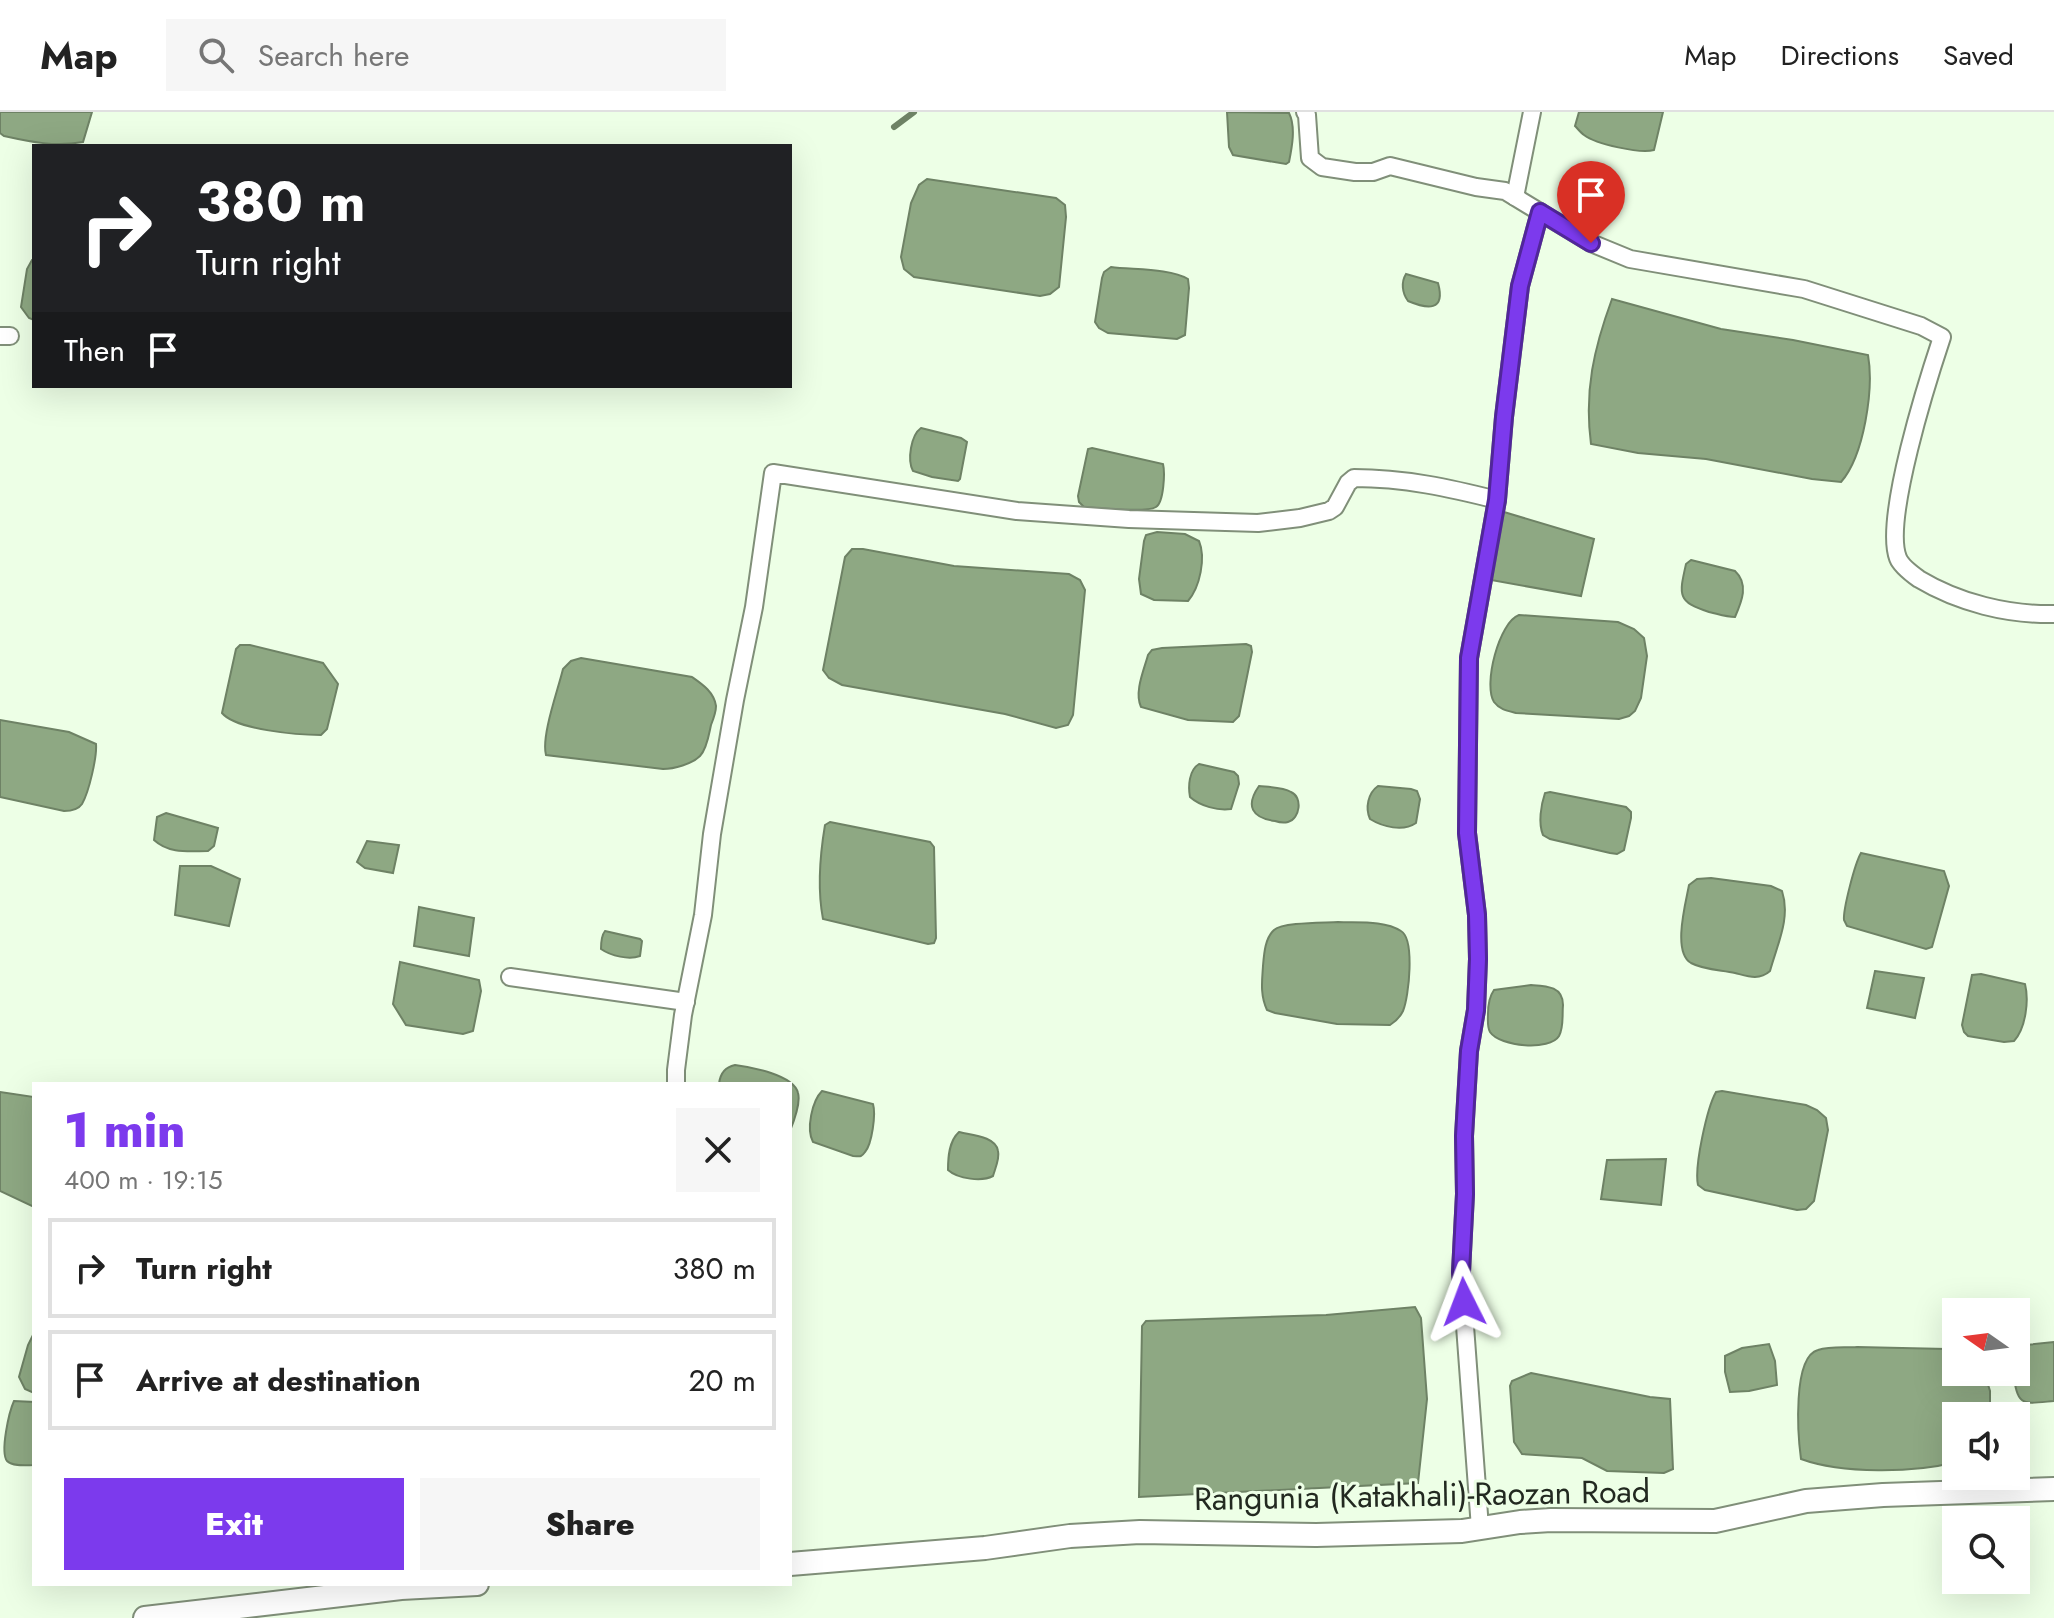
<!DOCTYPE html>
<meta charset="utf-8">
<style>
body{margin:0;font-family:Jost,sans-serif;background:#f6f6f6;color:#222;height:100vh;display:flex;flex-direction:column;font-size:30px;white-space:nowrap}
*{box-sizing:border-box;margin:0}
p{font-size:26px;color:#767676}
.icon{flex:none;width:44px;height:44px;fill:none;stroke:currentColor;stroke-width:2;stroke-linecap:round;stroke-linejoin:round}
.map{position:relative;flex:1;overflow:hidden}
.drawer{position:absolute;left:32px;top:970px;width:760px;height:504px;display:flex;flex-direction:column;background:#fff;border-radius:0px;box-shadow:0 8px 32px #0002}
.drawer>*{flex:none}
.hud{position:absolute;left:32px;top:32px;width:760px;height:244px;border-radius:0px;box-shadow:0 8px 32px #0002;background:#202124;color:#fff;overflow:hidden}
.needle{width:52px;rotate:284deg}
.tools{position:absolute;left:1942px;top:1186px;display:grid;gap:16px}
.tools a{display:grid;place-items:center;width:88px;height:88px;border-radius:0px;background:#fff;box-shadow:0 8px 32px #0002;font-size:40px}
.pin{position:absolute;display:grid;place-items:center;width:68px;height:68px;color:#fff;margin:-82px -34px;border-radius:50% 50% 50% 0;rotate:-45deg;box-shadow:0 0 8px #0007}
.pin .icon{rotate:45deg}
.me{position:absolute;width:88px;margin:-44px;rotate:357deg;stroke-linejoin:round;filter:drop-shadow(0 0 6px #0008)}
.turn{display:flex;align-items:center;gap:28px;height:168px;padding:0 32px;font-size:36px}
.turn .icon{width:104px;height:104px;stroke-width:2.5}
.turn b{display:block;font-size:56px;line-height:68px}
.then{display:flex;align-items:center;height:76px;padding:0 32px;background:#0003;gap:16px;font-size:30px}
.round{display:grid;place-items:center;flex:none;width:84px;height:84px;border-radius:0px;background:#f6f6f6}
.head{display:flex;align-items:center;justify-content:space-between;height:136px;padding:0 32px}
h1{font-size:48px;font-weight:800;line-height:60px;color:#7c3aed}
.action{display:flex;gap:16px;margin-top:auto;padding:16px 32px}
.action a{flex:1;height:92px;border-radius:0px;background:#7c3aed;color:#fff;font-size:32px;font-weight:800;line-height:92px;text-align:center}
.action a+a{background:#f6f6f6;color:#222}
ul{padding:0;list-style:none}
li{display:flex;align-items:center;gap:24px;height:100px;margin:0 16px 12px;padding:0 16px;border:4px solid #e0e0e0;border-radius:0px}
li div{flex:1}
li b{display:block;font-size:30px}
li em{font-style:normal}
header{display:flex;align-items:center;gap:48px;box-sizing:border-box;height:112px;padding:0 40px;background:#fff;border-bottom:2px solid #e0e0e0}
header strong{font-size:38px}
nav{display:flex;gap:44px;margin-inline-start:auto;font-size:28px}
.search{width:560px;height:72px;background:#f6f6f6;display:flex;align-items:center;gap:20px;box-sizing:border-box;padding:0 28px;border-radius:0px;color:#767676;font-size:30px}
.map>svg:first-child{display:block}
.water{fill:#8ea883;stroke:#6e8265;stroke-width:2}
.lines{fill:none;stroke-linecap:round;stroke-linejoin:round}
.stream{stroke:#6e8265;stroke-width:6}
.minor-casing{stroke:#808f79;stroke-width:20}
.secondary-casing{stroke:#808f79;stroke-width:26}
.minor{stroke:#fff;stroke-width:16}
.secondary{stroke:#fff;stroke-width:22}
.route-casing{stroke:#51269a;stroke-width:20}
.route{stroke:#7c3aed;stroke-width:14}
.labels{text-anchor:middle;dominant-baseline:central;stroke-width:6;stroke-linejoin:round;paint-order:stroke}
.street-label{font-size:32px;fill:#222920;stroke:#edffe6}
</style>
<header>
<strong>Map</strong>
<div class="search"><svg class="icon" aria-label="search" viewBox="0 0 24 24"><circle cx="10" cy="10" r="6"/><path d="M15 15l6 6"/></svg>Search here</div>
<nav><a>Map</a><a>Directions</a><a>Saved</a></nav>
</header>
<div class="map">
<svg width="2054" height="1506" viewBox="0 0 2054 1506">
<rect width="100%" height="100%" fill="#edffe6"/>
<g class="water">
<path d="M0 0H92L83 30C55 35 31 30 4 24L0 21Z"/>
<path d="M1227 0 1289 1C1296 15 1292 35 1289 50L1286 52 1233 43 1229 35Z"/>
<path d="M1579 0H1663L1654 38C1640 42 1596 32 1584 23 1581 21 1578 17 1575 14Z"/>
<polygon points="927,67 1056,86 1065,93 1066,105 1059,175 1050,182 1040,184 914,165 904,157 901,145 911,91 919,73"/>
<polygon points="34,147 34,208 29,206 21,195 27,157 32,148"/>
<path d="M1111 155C1132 158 1170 156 1188 167L1189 176 1185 223 1177 227 1108 221 1099 216 1095 210 1102 166 1104 160Z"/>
<path d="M1406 162 1438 171C1446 200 1427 197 1408 189 1402 181 1401 170 1406 162Z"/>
<path d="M1612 187 1721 217 1793 228 1868 243C1874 277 1864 344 1841 370L1812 367 1706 347 1638 341 1591 332C1584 279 1594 236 1612 187Z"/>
<path d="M921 316 961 326 967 330 960 367 958 369 932 365 913 359C907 348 911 323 921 316Z"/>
<path d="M1092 336 1163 352C1165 360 1164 390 1156 395 1147 401 1097 396 1084 395L1079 390 1078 384 1088 337Z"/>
<polygon points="1504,400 1594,427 1581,484 1491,468 1498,423"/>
<path d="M1157 420 1185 422 1199 429C1206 446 1200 475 1188 489L1154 488 1141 482 1139 467 1144 429 1146 423Z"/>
<polygon points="852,437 863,437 954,454 1069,462 1080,468 1085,478 1073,603 1068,613 1056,616 1005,602 842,573 829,566 823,558 845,445"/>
<path d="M1691 448 1735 459C1749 472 1742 489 1735 505 1726 505 1718 502 1709 500 1677 490 1679 483 1686 452Z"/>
<path d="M1519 503 1618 510 1634 517 1644 526 1647 544 1641 586 1635 599 1629 604 1619 607 1516 601C1508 599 1500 598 1494 590 1483 573 1499 510 1519 503Z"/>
<path d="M1246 532 1251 534 1252 540 1239 604 1233 610 1188 608 1141 595C1134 580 1144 558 1148 543L1152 538 1162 536Z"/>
<path d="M240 533H250L323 551 338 572 327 617 321 623C299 623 236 618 222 601L236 537Z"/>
<path d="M581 546 692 565C702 572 714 580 716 594 716 600 713 608 711 613 709 622 707 637 700 644 692 652 674 657 663 657L546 643C541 624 558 578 563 557L571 549Z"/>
<path d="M0 608 69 620 96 632C97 645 89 680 82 692 78 698 71 699 64 699L0 685Z"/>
<path d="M1199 652 1234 660 1238 664 1239 672 1231 697C1218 699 1200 694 1190 685 1188 674 1189 658 1199 652Z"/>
<path d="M1259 674C1269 675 1283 675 1291 680 1303 685 1300 707 1288 710 1284 711 1278 710 1275 709 1252 706 1245 694 1259 674Z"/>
<path d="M1378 674 1411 677 1417 679 1420 687 1416 711C1403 720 1383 715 1370 707 1365 696 1368 681 1378 674Z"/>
<path d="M1550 680 1626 695 1631 700V706L1624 738 1617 742 1610 741 1550 727 1543 723C1538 711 1541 693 1545 681Z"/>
<path d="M166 701 218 716 214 734 208 739C189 739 169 742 154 728L157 705Z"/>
<path d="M830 710 930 730 934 735 936 826 934 831 928 832 823 807C817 776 820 743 825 713Z"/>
<polygon points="367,729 399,733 393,761 365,756 357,750"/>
<path d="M1861 741 1944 759 1949 774 1932 835 1926 837 1847 814C1846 812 1845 810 1844 808 1843 797 1855 751 1861 741Z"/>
<polygon points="180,754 211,754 240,767 229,814 175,803"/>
<path d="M1711 766 1771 774 1782 779C1791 806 1777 833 1770 859 1759 869 1747 864 1735 861 1721 858 1704 858 1691 851 1672 840 1686 790 1689 773L1697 767Z"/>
<polygon points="419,795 474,806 469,844 414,834"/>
<path d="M1338 810C1357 811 1384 808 1401 819 1415 827 1409 885 1403 899 1400 905 1395 910 1390 913L1337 912 1275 901 1267 898C1260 883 1262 869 1263 854 1264 842 1265 826 1274 818 1283 810 1325 811 1338 810Z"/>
<path d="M605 819 640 827 642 829 640 844C629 848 611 844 601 837 601 831 601 824 605 819Z"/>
<polygon points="400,850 479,868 481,879 473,919 463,922 406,913 393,892"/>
<polygon points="1875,859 1924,866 1915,906 1867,896"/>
<path d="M1981 862 2025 872C2029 888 2026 916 2014 929L2004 930 1968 924 1964 920 1962 913 1972 863Z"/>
<path d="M1531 873C1546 874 1563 874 1563 893 1562 903 1564 915 1559 924 1550 939 1500 935 1490 920 1487 915 1488 907 1488 902 1488 893 1489 885 1494 878Z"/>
<path d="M735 953C751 955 794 963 798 981 801 991 794 1009 790 1019V972H719C720 962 725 955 735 953Z"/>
<path d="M822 979 873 992C876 1002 872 1032 865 1040 861 1046 859 1044 853 1044L813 1030C806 1017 812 989 822 979Z"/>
<path d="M1722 979 1806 993 1817 998 1826 1006 1828 1018 1814 1089 1806 1097 1797 1098 1705 1078 1698 1073C1694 1055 1707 996 1716 980Z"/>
<polygon points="0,980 34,985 34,1095 0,1079"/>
<path d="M959 1020C970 1023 996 1024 998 1039 1000 1046 995 1057 993 1064 982 1070 958 1067 948 1058 948 1045 949 1029 959 1020Z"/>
<polygon points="1666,1047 1661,1093 1601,1087 1607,1048"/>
<polygon points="1415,1195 1421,1206 1427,1287 1418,1371 1139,1385 1142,1214 1146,1209 1326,1203"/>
<polygon points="34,1221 34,1281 25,1277 19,1265 28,1233"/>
<path d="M2054 1230V1289C2021 1292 2018 1295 2013 1260H2016V1239L2026 1233Z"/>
<polygon points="1769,1232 1775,1249 1777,1273 1749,1279 1730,1280 1725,1260 1725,1244 1742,1236"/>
<path d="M1857 1235 1947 1237 1956 1239V1260H1984L1990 1279V1304H1956V1350C1914 1361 1842 1362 1801 1347 1798 1325 1792 1245 1818 1238 1830 1234 1845 1236 1857 1235Z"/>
<polygon points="1531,1261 1650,1285 1670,1287 1673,1357 1664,1361 1607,1359 1582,1346 1522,1342 1514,1330 1510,1274 1512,1269"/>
<path d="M14 1289 34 1290V1353C27 1353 13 1355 7 1349 0 1340 9 1300 14 1289Z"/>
</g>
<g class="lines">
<polyline class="stream" points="894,15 914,0"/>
<defs>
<g id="minor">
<path d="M1305 0 1307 3 1310 46 1322 55 1355 60H1373L1390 54 1476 75 1505 79 1591 131 1630 147 1804 177 1921 214 1942 225C1928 267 1883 408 1898 446 1901 454 1912 462 1919 467 1959 491 2008 503 2054 502"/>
<polyline points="1515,85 1532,0"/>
<polyline points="0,224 10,224"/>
<polyline points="510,865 686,890"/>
<path d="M676 972V958L683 903 703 803 712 722 735 588 754 495 773 361 1017 399 1129 407 1258 411 1300 406 1329 399 1335 395 1348 371 1354 366C1404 366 1450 376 1497 388"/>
<polyline points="1480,1416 1461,1160 1465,1082 1464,1024 1469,939 1476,898 1478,847 1477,803 1467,721 1469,546 1497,388 1504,305 1520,174 1540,100"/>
</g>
<g id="secondary">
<polyline points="790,1452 985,1436 1070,1424 1140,1420 1316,1423 1462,1419 1520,1410 1551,1408 1715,1409 1806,1389 1883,1383 2054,1377"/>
<polyline points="145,1506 401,1476 477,1472"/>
</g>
</defs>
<use href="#minor" class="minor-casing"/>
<use href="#secondary" class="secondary-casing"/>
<use href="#minor" class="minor"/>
<use href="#secondary" class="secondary"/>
</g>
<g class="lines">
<defs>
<polyline id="route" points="1464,1190 1461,1160 1465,1082 1464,1024 1469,939 1476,898 1478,847 1477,803 1467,721 1469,546 1497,388 1504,305 1520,174 1540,100 1591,131"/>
</defs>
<use href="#route" class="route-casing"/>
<use href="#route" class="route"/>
</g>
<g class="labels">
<g class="street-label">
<text transform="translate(1422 1383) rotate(-1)">Rangunia (Katakhali)-Raozan Road</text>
</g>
</g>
</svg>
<div class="tools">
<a><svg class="needle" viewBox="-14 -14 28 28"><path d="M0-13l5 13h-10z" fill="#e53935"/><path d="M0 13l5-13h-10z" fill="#767676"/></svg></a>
<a><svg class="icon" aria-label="sound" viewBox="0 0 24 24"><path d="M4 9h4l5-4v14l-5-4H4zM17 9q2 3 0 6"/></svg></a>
<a><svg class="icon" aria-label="search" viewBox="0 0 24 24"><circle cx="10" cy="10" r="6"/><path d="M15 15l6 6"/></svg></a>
</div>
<div class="pin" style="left:1591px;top:131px;background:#d93025"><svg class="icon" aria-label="arrive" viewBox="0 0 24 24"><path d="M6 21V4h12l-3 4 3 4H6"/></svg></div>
<svg class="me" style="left:1464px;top:1190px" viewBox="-20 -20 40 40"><path d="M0-17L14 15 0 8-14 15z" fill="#7c3aed" stroke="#fff" stroke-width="4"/></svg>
<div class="hud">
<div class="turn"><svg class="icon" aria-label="right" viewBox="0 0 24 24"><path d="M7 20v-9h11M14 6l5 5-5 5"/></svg><div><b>380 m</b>Turn right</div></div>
<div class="then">Then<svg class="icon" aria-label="arrive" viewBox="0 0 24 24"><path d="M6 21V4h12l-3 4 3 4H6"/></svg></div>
</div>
<section class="drawer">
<div class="head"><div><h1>1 min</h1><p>400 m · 19:15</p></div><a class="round"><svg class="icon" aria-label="close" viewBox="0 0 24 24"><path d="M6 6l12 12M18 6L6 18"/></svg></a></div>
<ul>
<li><svg class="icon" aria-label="right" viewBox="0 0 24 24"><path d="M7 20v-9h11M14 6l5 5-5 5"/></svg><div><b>Turn right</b></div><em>380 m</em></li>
<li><svg class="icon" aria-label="arrive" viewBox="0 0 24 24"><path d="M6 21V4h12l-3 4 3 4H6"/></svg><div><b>Arrive at destination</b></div><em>20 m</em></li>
</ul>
<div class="action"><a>Exit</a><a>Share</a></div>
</section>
</div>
